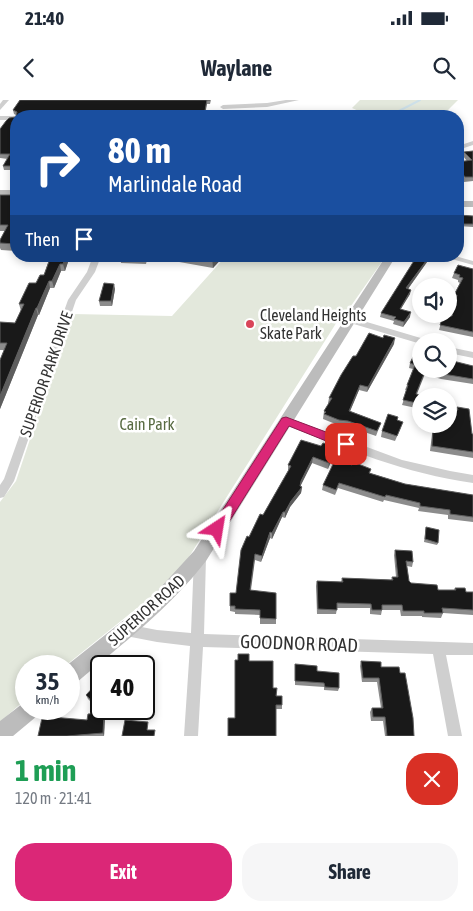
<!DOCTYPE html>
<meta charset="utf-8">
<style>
body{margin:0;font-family:"Asap Condensed",sans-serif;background:#f6f6f7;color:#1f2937;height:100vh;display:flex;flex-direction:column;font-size:19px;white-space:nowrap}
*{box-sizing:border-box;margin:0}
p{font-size:16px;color:#747a83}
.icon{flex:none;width:28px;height:28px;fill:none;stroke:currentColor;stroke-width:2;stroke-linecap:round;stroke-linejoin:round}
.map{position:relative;height:636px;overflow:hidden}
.details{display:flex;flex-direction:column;background:#fff;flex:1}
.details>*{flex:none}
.guide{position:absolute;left:10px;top:10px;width:454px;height:152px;border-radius:20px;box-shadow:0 2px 8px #0003;background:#1a4fa0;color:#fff;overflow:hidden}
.tools{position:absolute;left:412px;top:178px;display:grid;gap:10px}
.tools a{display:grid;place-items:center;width:45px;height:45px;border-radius:50%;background:#fff;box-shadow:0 2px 8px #0003;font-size:25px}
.speed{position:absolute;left:15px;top:555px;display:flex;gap:10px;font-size:25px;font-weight:700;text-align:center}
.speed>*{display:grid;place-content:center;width:65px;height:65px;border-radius:50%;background:#fff;box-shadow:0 2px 8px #0003;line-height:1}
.speed small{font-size:12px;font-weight:400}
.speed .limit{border:2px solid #111;border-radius:8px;background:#fff;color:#111}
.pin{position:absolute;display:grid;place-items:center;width:42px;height:42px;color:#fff;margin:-21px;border-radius:10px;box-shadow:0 2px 8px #0006}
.me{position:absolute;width:55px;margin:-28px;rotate:33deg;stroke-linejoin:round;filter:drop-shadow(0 0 4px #0008)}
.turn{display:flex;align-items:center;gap:18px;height:105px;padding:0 15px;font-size:22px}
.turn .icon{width:65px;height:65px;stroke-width:2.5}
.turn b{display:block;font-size:35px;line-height:42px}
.then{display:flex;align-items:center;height:48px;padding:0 15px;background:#0003;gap:10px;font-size:19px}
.round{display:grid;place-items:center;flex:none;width:52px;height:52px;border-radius:20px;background:#f6f6f7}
.headline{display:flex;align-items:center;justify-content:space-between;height:85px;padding:0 15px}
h1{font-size:30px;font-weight:700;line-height:38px;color:#1e9e55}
.button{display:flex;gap:10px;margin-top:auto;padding:10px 15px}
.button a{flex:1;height:58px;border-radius:20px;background:#db2777;color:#fff;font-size:20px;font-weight:700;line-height:58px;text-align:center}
.button a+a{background:#f6f6f7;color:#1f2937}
.status{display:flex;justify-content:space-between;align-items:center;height:35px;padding:0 25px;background:#fff;direction:ltr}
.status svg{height:14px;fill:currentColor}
header{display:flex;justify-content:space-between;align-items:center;height:65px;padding:0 15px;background:#fff;font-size:22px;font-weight:700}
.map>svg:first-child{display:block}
.green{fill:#e3e8dc}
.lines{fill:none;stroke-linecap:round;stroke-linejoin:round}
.stream{stroke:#cde0e9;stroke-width:2}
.street{fill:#cfcfcf;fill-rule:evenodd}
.secondary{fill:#bcbcbc;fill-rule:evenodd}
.wall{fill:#8c8c8c}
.shaded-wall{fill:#5e5e5e}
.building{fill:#191919;stroke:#5e5e5e}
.route{fill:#db2777;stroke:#8e194d}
.poi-dot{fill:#d94559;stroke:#fff;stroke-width:2}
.labels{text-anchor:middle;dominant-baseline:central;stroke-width:5;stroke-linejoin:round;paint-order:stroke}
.poi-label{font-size:16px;fill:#323232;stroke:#fff;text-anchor:start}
.street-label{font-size:16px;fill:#323232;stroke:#fff}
.park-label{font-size:16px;fill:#586b42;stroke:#fff}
.near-street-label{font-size:19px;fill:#323232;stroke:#fff}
</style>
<div class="status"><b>21:40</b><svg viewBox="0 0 49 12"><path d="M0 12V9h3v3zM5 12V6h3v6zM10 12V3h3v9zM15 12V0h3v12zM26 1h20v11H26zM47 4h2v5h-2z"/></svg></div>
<header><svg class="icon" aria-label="back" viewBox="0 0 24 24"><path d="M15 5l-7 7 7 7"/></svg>Waylane<svg class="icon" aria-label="search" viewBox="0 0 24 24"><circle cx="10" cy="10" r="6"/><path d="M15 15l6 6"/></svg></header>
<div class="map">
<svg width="473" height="636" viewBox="0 0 473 636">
<rect width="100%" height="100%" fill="#fff"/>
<g class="green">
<polygon points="360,0 458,0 442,16 355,16 361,12 352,8"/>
<polygon points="226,156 386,156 346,213 340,217 187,460 162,488 65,566 26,566 26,599 0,622 0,402 16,381 72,214 172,216"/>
</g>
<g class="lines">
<polyline class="stream" points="379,16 395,13 420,0"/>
<g class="street">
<polygon points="3,0 9,0 0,10 0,4"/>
<polygon points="286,0 299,0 267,7 223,9 220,7 223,5 267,3"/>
<rect x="0" y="16" width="16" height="4"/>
<polygon points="473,41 473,45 458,50 458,46"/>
<polygon points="93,156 101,156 95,172 76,200 14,381 4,397 0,398 0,385 4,379 68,200 87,172"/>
<polygon points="441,156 455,156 473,161 473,165"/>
<polygon points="350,217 424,239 425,241 421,241 421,244 347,222 346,220"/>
<polygon points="449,247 473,252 473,258 449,253"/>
<path d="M286 317 402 360 450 371 473 375V383C406 374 345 348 282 324L281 321Z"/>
<polygon points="200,452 204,453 206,457 204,534 473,543 473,555 446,555 462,636 448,636 433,554 203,547 198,636 184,636 190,546 157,542 126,536 121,534 119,530 121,526 126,524 157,530 191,533 194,457 196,453"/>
</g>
<g class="secondary">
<rect x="0" y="90" width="16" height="6"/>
<rect x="458" y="101" width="15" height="6"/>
<path d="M386 156H396L206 461C169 509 122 544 76 583L69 585V566H66L149 500 194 451Z"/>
<polygon points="26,601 26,609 40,609 37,616 13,636 0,636 0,621"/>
</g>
</g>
<g class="wall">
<polygon points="20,0 211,0 210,4 207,4 205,16 16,16 16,15 14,14 13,10"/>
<polygon points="16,17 16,70 4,70 3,66 8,59 0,58 0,29"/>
<polygon points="473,51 473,81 464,82 458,74 458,62 467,61 463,56 464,52"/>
<polygon points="0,95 16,95 16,151 1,150 0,148 0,140 5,131 0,131"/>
<polygon points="458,115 473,116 473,127 458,126"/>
<polygon points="48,156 70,156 65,171 61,171 54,188 50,188 39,215 38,215 0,309 0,260 4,250 0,250 0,222 15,223 21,211 19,204 36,183 44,175 49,160"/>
<polygon points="120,156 224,156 213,168 168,160 147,160 146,164 121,163"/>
<polygon points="429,157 427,162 408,189 410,194 401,209 410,217 403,227 393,224 394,221 380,217 381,213"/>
<polygon points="473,169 473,237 439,230 443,216 452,216 456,200 453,199 454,195 460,183 458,182 458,180 452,178 454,173"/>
<polygon points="115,189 112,206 100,206 99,201"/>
<polygon points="394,244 367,292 359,290 350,311 381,323 376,336 347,326 338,325 323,319 324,311 329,303 328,303 329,298"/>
<polygon points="415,253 421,269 473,266 473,284 441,279 425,274 417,294 421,296 421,309 402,305 407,290 405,290 407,285 413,269 409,268 410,263"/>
<polygon points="457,307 472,334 473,334 473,358 430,351 432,334 433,329 440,330 440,324 449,324"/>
<polygon points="397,320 401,327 395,341 381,337 382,331"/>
<polygon points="321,346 336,347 334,353 328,369 312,363 300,386 302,387 301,393 290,407 285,418 282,417 272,439 270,438 261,462 255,460 251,490 276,519 276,524 260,524 260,515 235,514 235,512 230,511 230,493 236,493 249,437 263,415 288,371 288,365"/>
<polygon points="352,365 371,369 370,373 405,384 473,395 473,422 448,419 448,415 418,411 419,408 384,400 383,402 338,388 335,395 322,390 323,385"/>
<polygon points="426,427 438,443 437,445 424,442"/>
<polygon points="395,450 413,462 412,467 407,466 409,481 411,483 438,490 454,490 455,488 466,492 473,492 473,515 443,513 441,518 422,517 422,516 401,516 400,510 382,510 381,515 370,514 370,508 337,508 336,514 317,514 316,486 317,481 341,482 342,478 391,480 392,477 396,477 394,455"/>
<polygon points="238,560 249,561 273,588 282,605 282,609 276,609 235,618"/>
<polygon points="361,561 400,573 414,636 385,636 383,621 371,621 370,612 372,608 381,608 377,582 362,582 360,566"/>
<polygon points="295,564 317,571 339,588 338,591 324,590 324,587 295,585"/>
<polygon points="101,579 97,608 88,599 86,595"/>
<polygon points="105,617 104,636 38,636 87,620"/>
</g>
<g class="shaded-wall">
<polygon points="66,156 70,156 65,171 63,164"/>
<polygon points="214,156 224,156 213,168 212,157"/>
<polygon points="429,157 427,162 405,193 406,188"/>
<polygon points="60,164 61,171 54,188 52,181"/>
<polygon points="49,181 50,188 39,215 37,208"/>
<polygon points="114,184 115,189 112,206 111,201"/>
<polygon points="411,190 410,194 398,213 400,209"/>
<polygon points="36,208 38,215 0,309 0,296"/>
<polygon points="411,212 410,217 403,227 404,222"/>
<polygon points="395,238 394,244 367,292 368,287"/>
<polygon points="360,285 359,290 348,316 349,311"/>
<polygon points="336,347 334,353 328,369 329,363"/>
<polygon points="313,357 312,363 300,387 302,387 301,393 290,407 285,418 285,412"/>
<polygon points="283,412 282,417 272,439 272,433"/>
<polygon points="270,432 270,438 261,462 262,456"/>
<polygon points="101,598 101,604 97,608 95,604"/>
<polygon points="104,613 105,617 104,636 103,633"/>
</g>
<g class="building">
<polygon points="20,0 210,0 207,0 204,16 16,16 17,12 13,10"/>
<polygon points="16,17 16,66 3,66 10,54 0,54 0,29 6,21 9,18"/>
<polygon points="473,51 473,77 465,77 458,68 458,62 472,60 464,52"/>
<polygon points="0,95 16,95 16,144 0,143 0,140 8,125 0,125"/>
<polygon points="458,115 473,116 473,124 458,124"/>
<polygon points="51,156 66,156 63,164 60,164 52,181 49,181 37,208 36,208 0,296 0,260 7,243 0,243 0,222 15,223 24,204 19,204 29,183 36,183 40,175 44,175"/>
<polygon points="417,156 425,156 429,157 406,188 411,190 400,209 411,212 404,222 394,219 396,217 381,213"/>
<polygon points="458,165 473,169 473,232 440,225 443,216 452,216 457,195 454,195 463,178 459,177 460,175 454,173"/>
<polygon points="104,183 114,184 111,201 99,201"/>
<polygon points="369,233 383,238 384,235 395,238 368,287 360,285 349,311 381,323 377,331 348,321 339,320 324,314 326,312 324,311 332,298 329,298 341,275 353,256 356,256"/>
<polygon points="415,253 421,255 421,269 449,269 449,260 473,266 473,279 443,274 426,269 416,294 426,296 421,296 421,304 403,300 408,285 407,285 415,265 410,263"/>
<polygon points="457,307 469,309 472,334 473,334 473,352 432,346 433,329 441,331 442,324 449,324 449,309 458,310"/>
<polygon points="388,314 398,317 397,320 403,322 397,336 382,331"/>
<polygon points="301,340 321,346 323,343 336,347 329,363 313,357 301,381 300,386 302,387 291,401 285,412 283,412 272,433 270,432 262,456 255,454 250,490 276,493 276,519 260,518 260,510 235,509 235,506 230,506 230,493 236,493 241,450 247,436 249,437 260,414 263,415 291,366 288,365"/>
<polygon points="336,358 352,365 353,362 371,369 369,373 405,384 473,395 473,417 450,414 450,410 420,406 420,403 386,395 385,397 339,383 336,390 323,385"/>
<polygon points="426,427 439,430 438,443 425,439"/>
<polygon points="395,450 412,451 413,462 406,461 409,481 411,483 437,485 438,490 456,490 455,488 465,488 466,492 473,492 473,510 442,508 443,513 424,513 424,511 403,511 402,505 382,505 382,510 372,510 371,504 337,503 337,510 318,509 317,481 343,482 342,478 393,480 392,477 398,477"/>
<polygon points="238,554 249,554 249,561 273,561 273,588 277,588 276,596 282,596 282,605 276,605 276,636 228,636 228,618 235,618 235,560 238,560"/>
<polygon points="361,561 381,562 381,567 399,567 400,573 405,573 413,618 414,636 387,636 385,617 373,617 372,608 383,608 379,578 363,578"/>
<polygon points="295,564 317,566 317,571 339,573 339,588 325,587 324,583 295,581"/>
<polygon points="101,579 101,598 95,604 86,595"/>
<polygon points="104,613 103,633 67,636 38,636 42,618 51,619 51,617 87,620 88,614"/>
<polygon points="125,620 148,622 147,630 155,630 154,636 122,636"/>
</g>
<polygon class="route" points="286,317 350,341 352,344 346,349 289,326 222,433 217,434 213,433 211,429 213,425 282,318"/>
<circle class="poi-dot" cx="250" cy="224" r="5"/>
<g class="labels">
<g class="poi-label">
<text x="260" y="215">Cleveland Heights<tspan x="260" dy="18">Skate Park</tspan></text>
</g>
<g class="street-label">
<text transform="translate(46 274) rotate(-71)">SUPERIOR PARK DRIVE</text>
<text transform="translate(146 510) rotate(-42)">SUPERIOR ROAD</text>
</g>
<g class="park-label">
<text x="147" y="324">Cain Park</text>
</g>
<g class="near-street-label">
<text transform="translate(299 543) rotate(2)">GOODNOR ROAD</text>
</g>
</g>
</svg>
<div class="tools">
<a><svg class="icon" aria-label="sound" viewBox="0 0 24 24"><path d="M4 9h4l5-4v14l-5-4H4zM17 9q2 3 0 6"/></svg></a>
<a><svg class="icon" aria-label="search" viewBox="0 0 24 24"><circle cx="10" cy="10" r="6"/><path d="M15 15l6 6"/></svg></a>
<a><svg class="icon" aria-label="layers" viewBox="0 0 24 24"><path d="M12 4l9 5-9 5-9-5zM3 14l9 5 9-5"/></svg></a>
</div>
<div class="speed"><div>35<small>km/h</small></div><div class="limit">40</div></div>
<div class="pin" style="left:346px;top:344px;background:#d93025"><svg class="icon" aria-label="arrive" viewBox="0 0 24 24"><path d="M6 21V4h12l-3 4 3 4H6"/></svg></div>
<svg class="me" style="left:217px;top:429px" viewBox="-20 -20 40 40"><path d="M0-17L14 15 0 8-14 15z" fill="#db2777" stroke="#fff" stroke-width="4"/></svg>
<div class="guide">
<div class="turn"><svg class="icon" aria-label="right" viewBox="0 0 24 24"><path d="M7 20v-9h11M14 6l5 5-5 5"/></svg><div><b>80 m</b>Marlindale Road</div></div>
<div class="then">Then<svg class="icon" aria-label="arrive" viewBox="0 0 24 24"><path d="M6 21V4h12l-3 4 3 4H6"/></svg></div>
</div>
</div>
<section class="details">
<div class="headline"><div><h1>1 min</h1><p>120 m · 21:41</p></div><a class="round" style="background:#d93025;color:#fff"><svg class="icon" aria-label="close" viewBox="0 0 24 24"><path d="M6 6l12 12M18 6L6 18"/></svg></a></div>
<div class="button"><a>Exit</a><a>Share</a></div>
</section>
